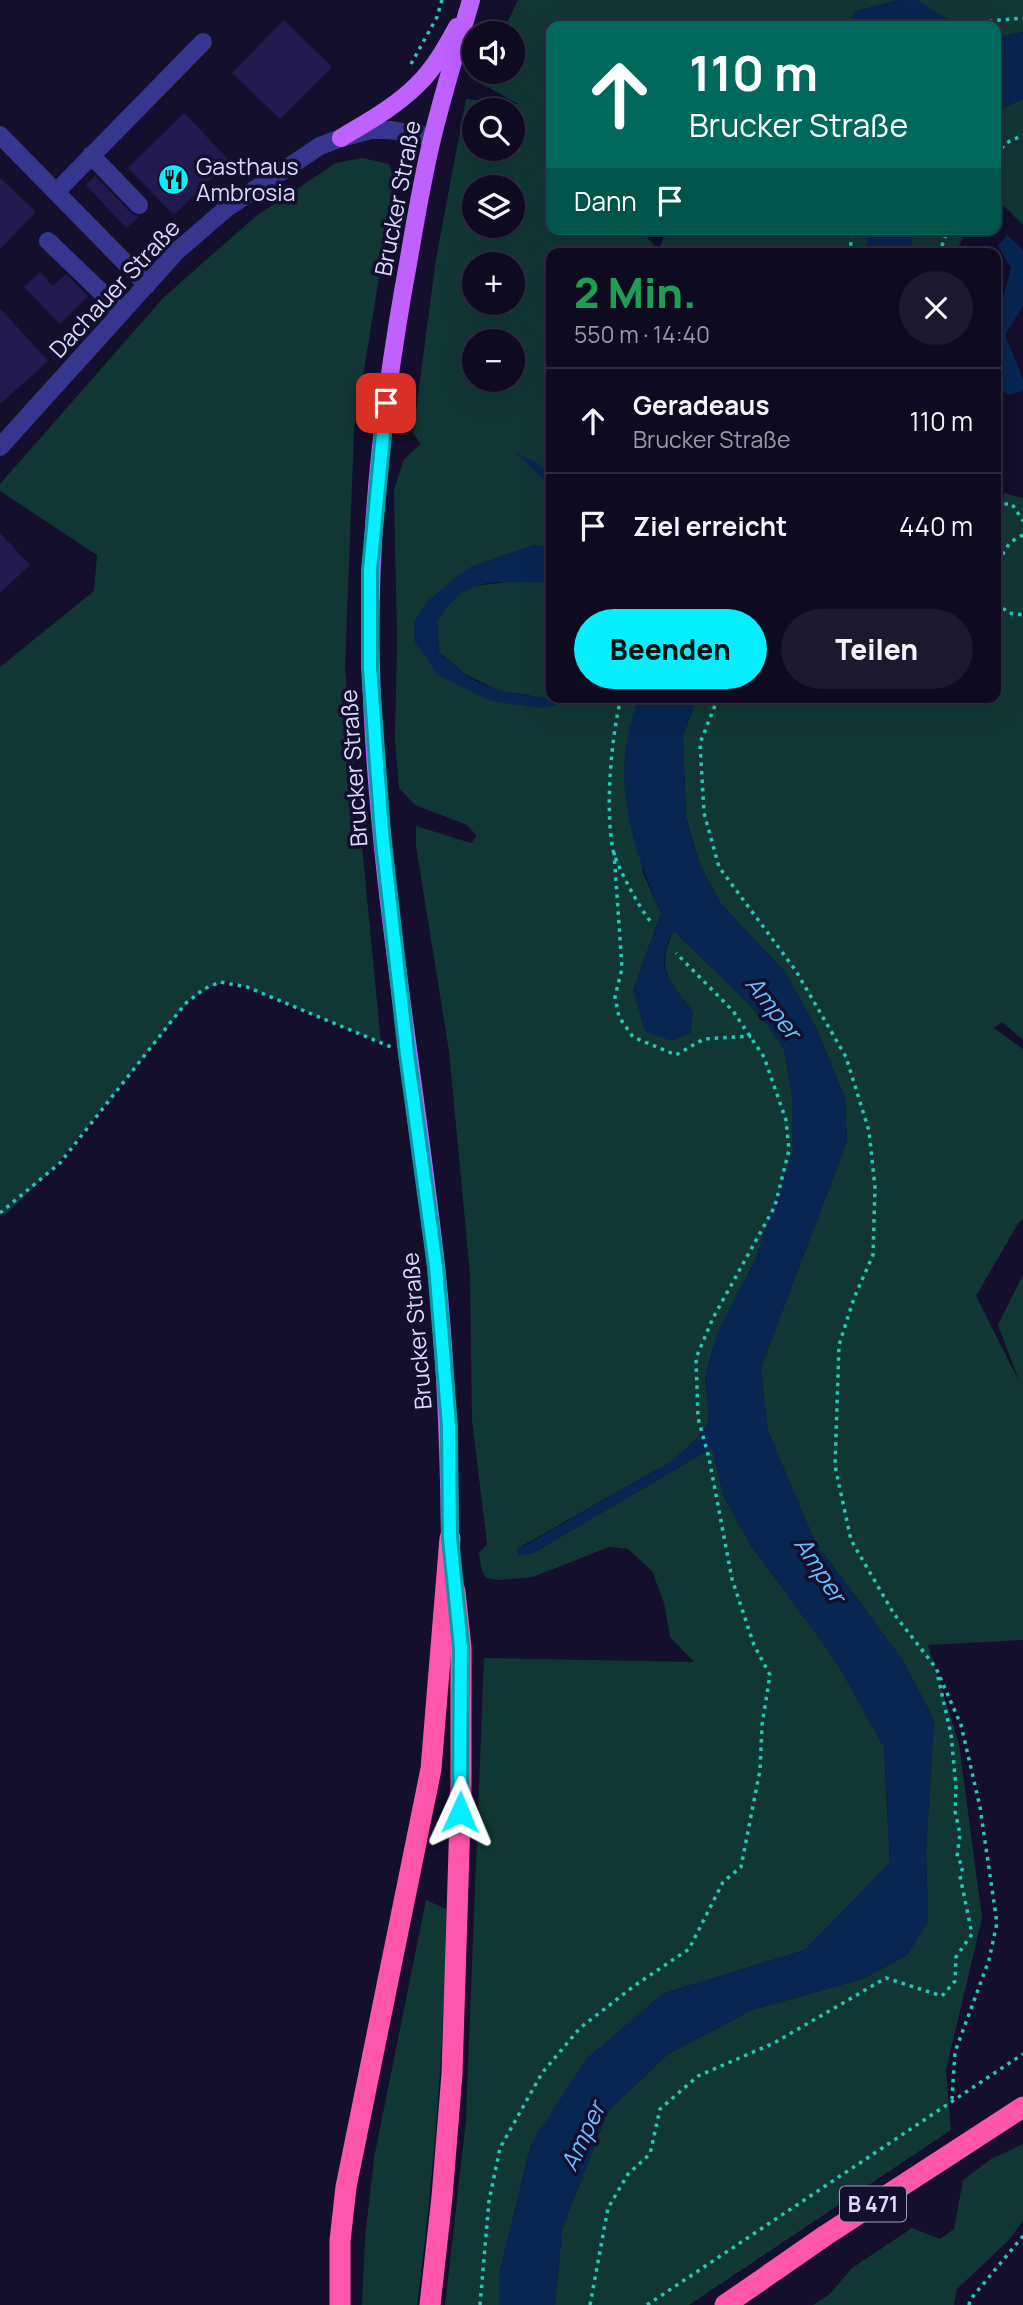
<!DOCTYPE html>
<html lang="de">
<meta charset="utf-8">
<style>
body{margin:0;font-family:Manrope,sans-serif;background:#1c192e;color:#f1f3f6;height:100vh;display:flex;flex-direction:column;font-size:26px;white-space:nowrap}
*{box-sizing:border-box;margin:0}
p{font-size:23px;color:#9b9ba5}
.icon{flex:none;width:38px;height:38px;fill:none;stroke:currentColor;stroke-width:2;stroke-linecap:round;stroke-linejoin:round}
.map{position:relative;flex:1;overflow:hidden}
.panel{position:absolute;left:546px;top:248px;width:455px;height:455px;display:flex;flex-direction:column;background:#0e0b21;border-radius:14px;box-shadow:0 7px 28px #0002,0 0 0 2px #2e2b3f}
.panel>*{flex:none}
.guide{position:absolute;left:546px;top:21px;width:455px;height:214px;border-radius:14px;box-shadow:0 7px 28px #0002,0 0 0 2px #2e2b3f;background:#00695c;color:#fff;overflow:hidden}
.tools{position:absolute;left:462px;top:21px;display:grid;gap:14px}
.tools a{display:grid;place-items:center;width:63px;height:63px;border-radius:50%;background:#0e0b21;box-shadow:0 7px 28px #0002,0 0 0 2px #2e2b3f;font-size:35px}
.pin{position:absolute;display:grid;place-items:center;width:60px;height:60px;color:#fff;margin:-30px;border-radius:14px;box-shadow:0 4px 10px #0006}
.me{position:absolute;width:77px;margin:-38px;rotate:1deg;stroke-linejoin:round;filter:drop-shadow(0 0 5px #0008)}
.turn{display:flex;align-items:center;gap:24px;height:147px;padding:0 28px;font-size:32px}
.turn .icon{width:91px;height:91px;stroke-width:2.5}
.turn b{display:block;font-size:49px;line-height:60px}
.then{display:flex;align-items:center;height:66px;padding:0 28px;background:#0003;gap:14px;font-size:26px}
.round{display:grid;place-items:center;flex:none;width:74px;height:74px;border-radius:37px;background:#1c192e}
.head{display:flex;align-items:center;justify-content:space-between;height:119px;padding:0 28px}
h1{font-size:42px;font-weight:800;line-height:52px;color:#1e9e55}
.action{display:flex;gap:14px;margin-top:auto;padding:14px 28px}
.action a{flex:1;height:80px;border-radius:42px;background:#06efff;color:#111;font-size:28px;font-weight:800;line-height:80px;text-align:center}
.action a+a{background:#1c192e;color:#f1f3f6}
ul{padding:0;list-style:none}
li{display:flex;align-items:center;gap:21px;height:105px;padding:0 28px;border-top:2px solid #2e2b3f}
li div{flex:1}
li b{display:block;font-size:26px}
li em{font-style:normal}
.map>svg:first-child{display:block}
.green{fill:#113734;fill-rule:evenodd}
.water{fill:#082652}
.building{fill:#22194f}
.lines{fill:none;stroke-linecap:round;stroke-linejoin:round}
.path{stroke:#25c8b8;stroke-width:3.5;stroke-dasharray:3.5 5;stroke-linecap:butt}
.minor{stroke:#36368f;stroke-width:18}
.major{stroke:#be61ff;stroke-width:18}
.highway{stroke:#ff55ac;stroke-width:21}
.route-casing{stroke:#049ba6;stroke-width:18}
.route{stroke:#06efff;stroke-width:12}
.labels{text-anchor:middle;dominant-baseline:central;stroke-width:7;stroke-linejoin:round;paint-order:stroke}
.shield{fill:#130f2c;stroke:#a09dc0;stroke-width:2}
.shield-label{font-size:21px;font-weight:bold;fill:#dcdaff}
.poi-label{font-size:23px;fill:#dcdaff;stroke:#130f2c;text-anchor:start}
.street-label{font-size:23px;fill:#dcdaff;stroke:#130f2c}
.water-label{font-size:24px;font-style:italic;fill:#68beff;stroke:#130f2c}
</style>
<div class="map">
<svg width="1023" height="2305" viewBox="0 0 1023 2305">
<rect width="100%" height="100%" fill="#130f2c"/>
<g class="green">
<path d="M518 0H898L854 12 849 26H551V229H640L659 251 666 229H869L867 254H551V548L534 545 471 567 415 642 491 701 572 703 583 698H639L627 741 643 873 661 913 633 991 693 1012C670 983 654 968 674 931L747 1002 767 1024 784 1049 792 1095 793 1151 754 1263 717 1334 705 1378 709 1415 707 1425 699 1437 672 1461 524 1545 517 1550 519 1555 533 1553 712 1448 724 1497 750 1544 836 1661 884 1747 890 1863 805 1950 662 1994 531 2144 499 2275V2305H445L466 2120 484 1658 694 1662 670 1637 664 1603 652 1571 628 1549 609 1547 533 1577 500 1580 486 1578 481 1567 479 1553 487 1544 472 1420 470 1274 449 1051 416 846V826L471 843 477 836 467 825 415 805 399 788 395 741 397 640 394 490 404 459 421 444 413 433 436 259 466 99 518 104 479 82 484 72H513V33H502ZM474 110H513V149H474ZM474 187H513V226H474ZM474 264H513V303H474ZM474 341H513V380H474Z"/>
<path d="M918 0H1023V32L996 38V26C960 26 947 23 918 0Z"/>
<polygon points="1023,99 1023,225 996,198 996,116 1005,107"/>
<polygon points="362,158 389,164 395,180 354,431 345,669 381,1043 230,981 210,987 190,1000 55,1167 5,1215 0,1211 0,667 94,591 97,555 0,491 0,484 164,297 255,217 336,163"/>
<polygon points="916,229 967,229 955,254 907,254"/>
<polygon points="1004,493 1023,498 1023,1040 1002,1022 994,1028 1023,1049 1023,1219 1019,1222 976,1296 1019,1381 998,1325 1023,1275 1023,1640 928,1645 959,1744 982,1918 946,2070 951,2130 689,2305 555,2305 562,2229 608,2111 668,2054 752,2010 865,1978 907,1955 928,1921 926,1852 934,1720 903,1661 815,1542 767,1429 761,1367 847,1141 845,1098 816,1028 785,972 721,904 700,865 686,817 683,736 697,698 996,698 996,560"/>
<polygon points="551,581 551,696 545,698 499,691 465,674 439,652 437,621 453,598 468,587 506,582"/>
<path d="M426 1900 446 1909C445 2041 434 2174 417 2305H362L365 2238 374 2158Z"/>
<polygon points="1023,2144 1023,2221 1008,2241 957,2289 954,2305 813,2305 830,2294 852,2268 912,2228 940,2239 954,2229 963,2180 991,2159"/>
</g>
<g class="water">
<polygon points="898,0 918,0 934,12 964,26 849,26 854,12"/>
<polygon points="1023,32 1023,99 1005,107 996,116 996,38"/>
<polygon points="869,229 916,229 907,254 867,254"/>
<polygon points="1007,235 1023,250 1023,306 1005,335 1023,379 1023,391 1009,395 996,386 996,325 1011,268 998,246"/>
<polygon points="516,453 536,462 551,476 551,487"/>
<path d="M534 545 551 548V581C542 583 532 582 523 582 477 582 464 582 437 621L439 652C447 659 455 667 464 674 499 698 544 698 583 698L572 703 540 708 491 701 438 675 415 642 414 621 428 601 453 579 471 567Z"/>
<path d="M639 698H697L683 736 686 817 700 865 721 904 785 972 816 1028 845 1098 847 1141 761 1367 768 1431 815 1542 903 1661 934 1720 926 1852 928 1921 907 1955 865 1978 752 2010 668 2054 608 2111 562 2229 555 2305H499V2275L531 2144 586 2059 662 1994 805 1950 890 1862 884 1747 836 1661 750 1544 724 1497 712 1448 533 1553 519 1556 517 1550 672 1461 699 1437 707 1425 709 1415 705 1378 717 1334 754 1263 793 1151 792 1095 784 1049 767 1024 747 1002 674 931C652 966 671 985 693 1012L691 1033 672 1041 645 1032 633 991 661 913C638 860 616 799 627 740 629 726 635 712 639 698Z"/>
</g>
<g class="building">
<polygon points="284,20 332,67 280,119 232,73"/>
<polygon points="184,113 230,161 174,215 128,168"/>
<polygon points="95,176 131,213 139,217 126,228 86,185"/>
<polygon points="0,178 36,212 0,249"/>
<polygon points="40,272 53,286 66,274 88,296 60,324 24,287"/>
<polygon points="0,308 48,361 0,404"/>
<polygon points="0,533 30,565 0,593"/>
</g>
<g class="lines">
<g class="path">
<polyline points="965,26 967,23 1023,18"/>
<polyline points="411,64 437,17 442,0"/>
<polyline points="996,155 1006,143 1023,135"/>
<polyline points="850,254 852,229"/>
<polyline points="939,254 948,229"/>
<polyline points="996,504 1012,504 1023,521"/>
<path d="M1023 535C994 547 1000 575 998 603L1008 613 1023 615"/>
<path d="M621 698C611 738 605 810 613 850 617 867 640 909 651 922"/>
<polyline points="718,698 700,743 704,813 719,867 796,971 846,1057 869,1131 875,1187 873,1255 854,1298 839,1345 835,1466 851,1540 894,1614 936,1668 961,1725 980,1807 997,1923 989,1960 955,2052 952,2099"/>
<polyline points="614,852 622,968 615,997 619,1017 633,1037 676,1055 704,1039 751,1036"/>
<polyline points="0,1213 60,1163 185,1004 204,989 220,982 247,987 391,1047"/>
<polyline points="480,2305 489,2201 500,2148 542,2073 580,2028 634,1986 689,1949 723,1882 741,1867 760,1770 762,1725 770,1675 754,1645 732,1579 709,1458 698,1418 696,1358 713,1318 775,1206 789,1150 786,1120 764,1057 733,1011 676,953"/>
<polyline points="590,2305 608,2208 628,2174 650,2154 660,2109 698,2076 774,2043 886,1978 942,1996 955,1981 956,1957 972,1934 960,1876 963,1867 957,1857 960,1834 955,1811 956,1787 951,1734 938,1677"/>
<polyline points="647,2305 1023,2054"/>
<polyline points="969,2305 970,2300 1023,2236"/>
</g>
<g class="minor">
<polyline points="0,135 147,285"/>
<polyline points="91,155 139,205"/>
<polyline points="56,192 203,42"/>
<polyline points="48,241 122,312"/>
<polyline points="0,447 177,251 227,208 320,146 341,138 371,130 390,130 432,137"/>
</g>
<g class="major">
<path d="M341 138C367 122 395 107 417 85 434 69 446 47 457 27"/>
<path d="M450 1538C449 1447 446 1357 436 1266 414 1067 376 869 371 669 367 531 384 393 409 258 416 217 423 175 433 135 444 90 458 45 471 0"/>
</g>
<g class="highway">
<polyline points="340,2305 340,2241 346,2187 431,1769 450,1538"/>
<polyline points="430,2305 442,2197 452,2074 461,1786 461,1648 455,1591"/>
<polyline points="725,2305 826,2235 1023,2107"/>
</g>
</g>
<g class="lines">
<defs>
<polyline id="route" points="386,403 370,570 370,668 382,833 407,1054 436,1267 449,1426 450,1538 461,1648 460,1812"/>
</defs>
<use href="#route" class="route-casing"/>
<use href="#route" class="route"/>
</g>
<defs>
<symbol id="restaurant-disc" viewBox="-11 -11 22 22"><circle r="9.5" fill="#06efff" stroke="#130f2c"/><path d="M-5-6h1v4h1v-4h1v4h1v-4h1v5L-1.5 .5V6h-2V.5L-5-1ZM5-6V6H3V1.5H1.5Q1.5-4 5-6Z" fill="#111"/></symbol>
</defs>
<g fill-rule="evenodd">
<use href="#restaurant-disc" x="156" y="162" width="35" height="35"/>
</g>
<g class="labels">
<rect class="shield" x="840" y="2186.5" width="66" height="35" rx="5"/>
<g class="shield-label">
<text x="873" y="2204">B 471</text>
</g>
<g class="poi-label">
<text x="196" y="166">Gasthaus<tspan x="196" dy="26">Ambrosia</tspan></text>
</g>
<g class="street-label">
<text transform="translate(397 198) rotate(-79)">Brucker Straße</text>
<text transform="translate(114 288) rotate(-47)">Dachauer Straße</text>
<text transform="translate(353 768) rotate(-94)">Brucker Straße</text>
<text transform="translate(416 1331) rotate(-95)">Brucker Straße</text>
</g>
<g class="water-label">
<text transform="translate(774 1007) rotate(52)">Amper</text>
<text transform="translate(821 1569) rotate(57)">Amper</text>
<text transform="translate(582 2136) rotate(-65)">Amper</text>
</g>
</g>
</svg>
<div class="tools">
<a><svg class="icon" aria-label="sound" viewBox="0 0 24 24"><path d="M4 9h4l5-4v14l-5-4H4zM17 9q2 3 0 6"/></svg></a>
<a><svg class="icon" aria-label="search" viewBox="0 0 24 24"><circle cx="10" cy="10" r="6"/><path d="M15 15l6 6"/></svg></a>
<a><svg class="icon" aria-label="layers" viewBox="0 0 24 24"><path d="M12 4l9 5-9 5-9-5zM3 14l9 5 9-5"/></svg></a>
<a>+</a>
<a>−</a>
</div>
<div class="pin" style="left:386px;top:403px;background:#d93025"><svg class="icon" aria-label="arrive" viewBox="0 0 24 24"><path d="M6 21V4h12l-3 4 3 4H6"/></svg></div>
<svg class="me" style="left:460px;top:1812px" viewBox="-20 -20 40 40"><path d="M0-17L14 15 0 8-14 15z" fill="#06efff" stroke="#fff" stroke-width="4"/></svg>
<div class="guide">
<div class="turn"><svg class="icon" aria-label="ahead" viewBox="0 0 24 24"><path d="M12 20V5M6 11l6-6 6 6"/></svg><div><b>110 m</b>Brucker Straße</div></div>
<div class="then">Dann<svg class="icon" aria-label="arrive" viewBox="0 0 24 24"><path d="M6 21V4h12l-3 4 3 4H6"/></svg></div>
</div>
<section class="panel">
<div class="head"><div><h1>2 Min.</h1><p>550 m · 14:40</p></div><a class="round"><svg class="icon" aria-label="close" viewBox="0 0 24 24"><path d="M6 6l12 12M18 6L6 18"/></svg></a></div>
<ul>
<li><svg class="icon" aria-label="ahead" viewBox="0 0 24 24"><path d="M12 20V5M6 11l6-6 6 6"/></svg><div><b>Geradeaus</b><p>Brucker Straße</p></div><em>110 m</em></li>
<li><svg class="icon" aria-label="arrive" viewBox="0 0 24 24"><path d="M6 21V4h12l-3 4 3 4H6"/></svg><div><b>Ziel erreicht</b></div><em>440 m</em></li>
</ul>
<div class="action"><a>Beenden</a><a>Teilen</a></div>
</section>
</div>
